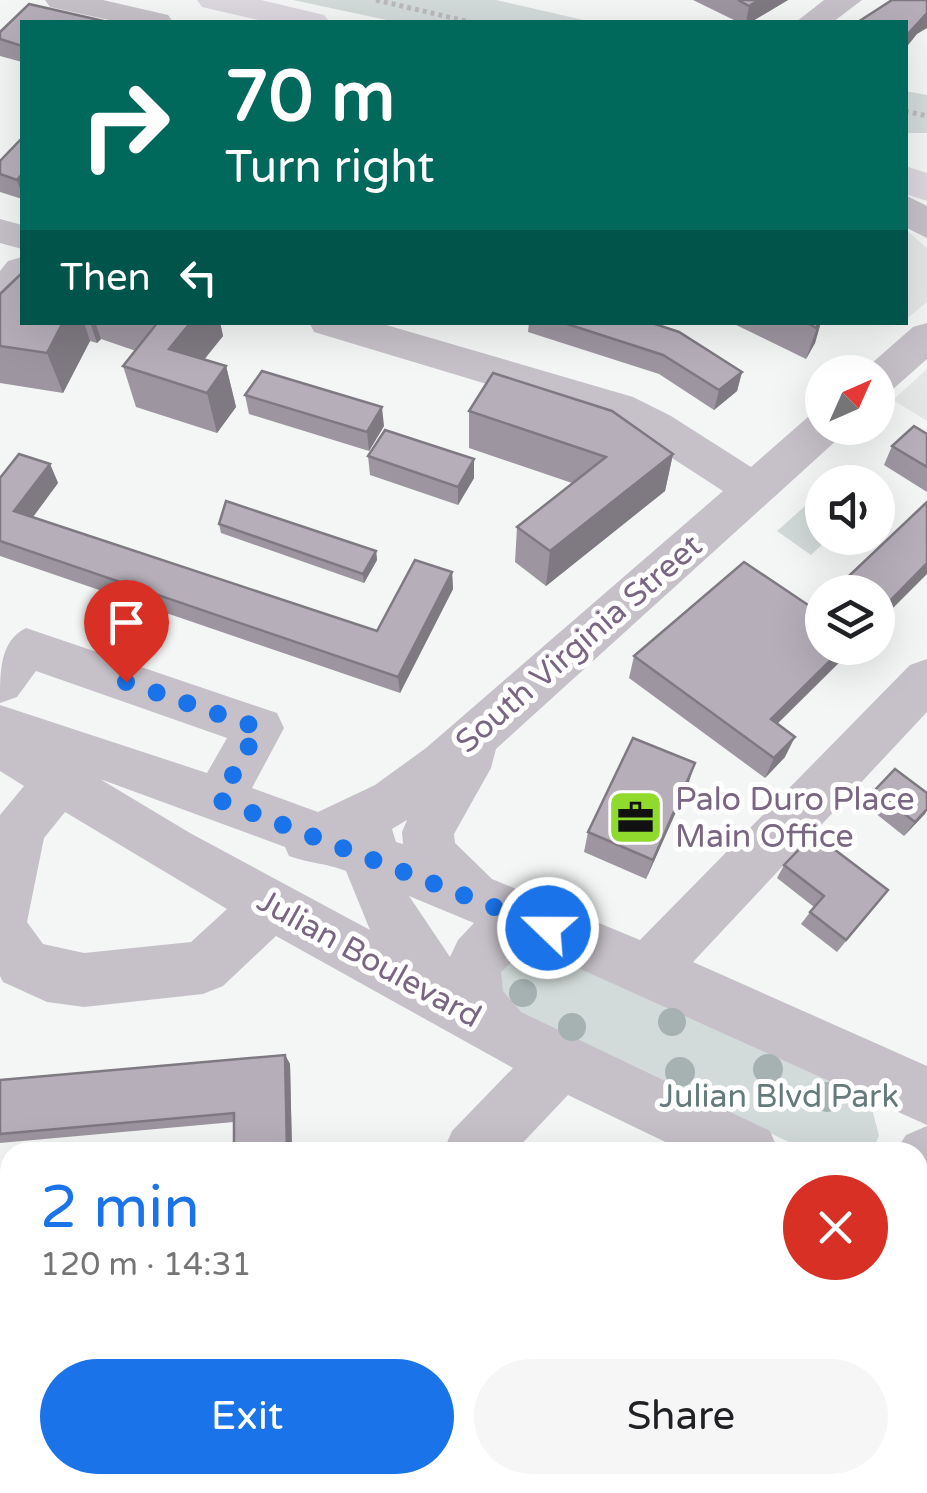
<!DOCTYPE html>
<meta charset="utf-8">
<style>
body{margin:0;font-family:"Varela Round",sans-serif;background:#f6f6f6;color:#202124;height:100vh;display:flex;flex-direction:column;font-size:38px;white-space:nowrap}
*{box-sizing:border-box;margin:0}
p{font-size:32px;color:#757577}
.icon{flex:none;width:55px;height:55px;fill:none;stroke:currentColor;stroke-width:2;stroke-linecap:round;stroke-linejoin:round}
.map{position:relative;flex:1;overflow:hidden}
.details{position:absolute;left:0px;top:1142px;width:928px;height:352px;display:flex;flex-direction:column;background:#fff;border-radius:30px 30px 0 0;box-shadow:0 10px 40px #0002}
.details>*{flex:none}
.hud{position:absolute;left:20px;top:20px;width:888px;height:305px;border-radius:0px;box-shadow:0 10px 40px #0002;background:#00695c;color:#fff;overflow:hidden}
.needle{width:65px;rotate:45deg}
.fabs{position:absolute;left:805px;top:355px;display:grid;gap:20px}
.fabs a{display:grid;place-items:center;width:90px;height:90px;border-radius:50%;background:#fff;box-shadow:0 10px 40px #0002;font-size:50px}
.pin{position:absolute;display:grid;place-items:center;width:85px;height:85px;color:#fff;margin:-102px -42px;border-radius:50% 50% 50% 0;rotate:-45deg;box-shadow:0 0 10px #0007}
.pin .icon{rotate:45deg}
.me{position:absolute;width:110px;margin:-55px;rotate:292deg;stroke-linejoin:round;filter:drop-shadow(0 0 8px #0008)}
.turn{display:flex;align-items:center;gap:35px;height:210px;padding:0 40px;font-size:45px}
.turn .icon{width:130px;height:130px;stroke-width:2.5}
.turn b{display:block;font-size:70px;line-height:85px}
.then{display:flex;align-items:center;height:95px;padding:0 40px;background:#0003;gap:20px;font-size:38px}
.round{display:grid;place-items:center;flex:none;width:105px;height:105px;border-radius:52px;background:#f6f6f6}
.overview{display:flex;align-items:center;justify-content:space-between;height:170px;padding:0 40px}
h1{font-size:60px;font-weight:600;line-height:75px;color:#1a73e8}
.cta{display:flex;gap:20px;margin-top:auto;padding:20px 40px}
.cta a{flex:1;height:115px;border-radius:60px;background:#1a73e8;color:#fff;font-size:40px;font-weight:600;line-height:115px;text-align:center}
.cta a+a{background:#f6f6f6;color:#202124}
.map>svg:first-child{display:block}
.built{fill:#e5e7e7}
.green{fill:#d2dbd9}
.lines{fill:none;stroke-linecap:round;stroke-linejoin:round}
.path{stroke:#bcb9be;stroke-width:5;stroke-dasharray:4 4;stroke-linecap:butt}
.minor{fill:#c6c1c8;fill-rule:evenodd}
.major{fill:#dcd6de;fill-rule:evenodd}
.tree{fill:#a5b2b1}
.wall{fill:#9d96a0}
.shaded-wall{fill:#7f7a82}
.building{fill:#b6afba;stroke:#7f7a82;stroke-width:2.5}
.route{stroke:#1a73e8;stroke-width:18;stroke-dasharray:0 32.4}
.labels{text-anchor:middle;dominant-baseline:central;stroke-width:10;stroke-linejoin:round;paint-order:stroke}
.street-label{font-size:32px;fill:#796682;stroke:#fff}
.poi-label{font-size:32px;fill:#796682;stroke:#fff;text-anchor:start}
.park-label{font-size:32px;fill:#657a7a;stroke:#fff}
</style>
<div class="map">
<svg width="927" height="1493" viewBox="0 0 927 1493">
<rect width="100%" height="100%" fill="#f3f6f4"/>
<g class="built">
<polygon points="905,229 927,248 927,302 905,320"/>
<polygon points="927,369 927,421 893,400"/>
</g>
<g class="green">
<polygon points="293,0 496,0 592,22 396,22"/>
<polygon points="905,91 927,95 927,133 905,133"/>
<polygon points="822,491 822,538 829,538 811,555 777,531"/>
<path d="M537 943 856 1092 872 1109 879 1136 871 1152H810L517 1013C502 998 497 987 501 967Z"/>
</g>
<g class="lines">
<g class="path">
<polyline points="376,0 470,22"/>
<polyline points="905,111 927,116"/>
</g>
<g class="minor">
<polygon points="45,0 103,0 168,15 173,22 118,22 50,7"/>
<polygon points="824,0 862,0 833,22 796,22"/>
<polygon points="905,195 927,206 927,238 905,227"/>
<polygon points="0,219 22,225 22,249 0,243"/>
<polygon points="22,257 22,295 14,305 0,309 0,271 8,261"/>
<path d="M309 322H376L633 397 671 416 751 467 808 417 822 413V428H844L838 439 496 749 491 768 454 834 455 843 492 879 640 940 910 665 927 659V712L693 962 927 1066V1125L547 954 518 956 501 972 503 991 521 1012 770 1131 779 1152H686L568 1095 514 1152H443L452 1131 513 1068 276 936 223 986 203 994 84 1007 47 1002 3 982 0 976V815L24 786 0 771V705L207 773 227 738 36 671 17 697 0 703C0 670 0 641 26 628L277 713 284 728 252 788 318 812 375 785 426 748 723 491 641 438 603 419 314 332ZM100 779 285 847 289 856C308 863 325 863 346 871L370 930 190 833ZM65 812 227 909 191 942 84 953 43 944 27 922 44 838ZM407 820 402 832 403 844 396 842 392 829ZM409 896 474 923 458 940 450 957Z"/>
<polygon points="927,323 927,359 892,390 878,394 878,372 862,372 864,370 913,327"/>
<polygon points="927,1126 927,1197 918,1200 918,1152 895,1152 906,1135"/>
<polygon points="918,1204 927,1208 927,1271 918,1267"/>
<polygon points="115,1485 188,1485 185,1493 112,1493"/>
<polygon points="644,1485 716,1485 713,1493 641,1493"/>
</g>
<g class="major">
<polygon points="197,0 261,0 324,15 330,22 267,22 202,7"/>
<polygon points="905,166 927,173 927,201 905,194"/>
</g>
</g>
<g class="tree">
<circle cx="523" cy="993" r="14"/>
<circle cx="672" cy="1022" r="14"/>
<circle cx="572" cy="1027" r="14"/>
<circle cx="768" cy="1069" r="15"/>
<circle cx="680" cy="1072" r="15"/>
<circle cx="827" cy="1097" r="15"/>
</g>
<g class="wall">
<polygon points="693,0 788,0 751,22 738,22"/>
<polygon points="22,22 22,62 0,56 0,32"/>
<polygon points="22,138 22,199 0,192 0,161"/>
<polygon points="0,294 22,322 220,322 223,336 204,360 226,366 236,407 217,433 136,407 123,366 136,351 101,339 97,343 90,341 63,393 0,383"/>
<polygon points="529,322 649,322 742,372 737,391 714,410 659,374 528,332"/>
<polygon points="730,322 821,322 815,343 806,359"/>
<polygon points="245,395 384,426 369,451 249,414"/>
<polygon points="469,411 673,454 665,491 546,586 515,562 517,527 572,483 469,448"/>
<polygon points="927,434 927,492 884,465 892,446"/>
<polygon points="368,456 474,478 458,505 370,475"/>
<polygon points="50,464 58,483 33,517 377,631 452,572 453,589 400,693 0,556 0,478"/>
<polygon points="219,524 376,551 377,560 364,583 221,533"/>
<polygon points="634,656 778,724 785,757 765,778 629,678"/>
<polygon points="688,785 646,879 584,852 588,832"/>
<polygon points="874,791 927,811 904,836 865,805"/>
<polygon points="784,865 888,890 837,952 801,924 814,907 777,878"/>
<polygon points="285,1055 290,1064 292,1152 234,1152 234,1122 0,1143 0,1080"/>
<polygon points="927,1397 927,1493 887,1493 891,1485 918,1485 918,1420"/>
</g>
<g class="shaded-wall">
<polygon points="759,0 788,0 751,22 746,22 749,6"/>
<polygon points="927,13 927,28 917,34 905,49 905,37"/>
<polygon points="22,174 22,195 17,180"/>
<polygon points="63,322 84,322 90,341 63,393 47,353"/>
<polygon points="90,322 95,322 101,339 97,343"/>
<polygon points="191,322 220,322 223,336 183,385 169,349"/>
<polygon points="819,322 821,322 815,343 806,359"/>
<polygon points="226,366 236,407 217,433 207,393"/>
<polygon points="742,372 737,391 714,410 719,390"/>
<polygon points="382,407 384,426 369,451 367,432"/>
<polygon points="673,454 665,491 546,586 550,551"/>
<polygon points="474,459 474,478 458,505 458,487"/>
<polygon points="50,464 58,483 24,529 14,511"/>
<polygon points="376,551 377,560 364,583 363,574"/>
<polygon points="927,563 927,574 878,623 878,613"/>
<polygon points="452,572 453,589 400,693 398,677"/>
<polygon points="843,648 854,648 762,739 771,719"/>
<polygon points="795,737 785,757 765,778 774,758"/>
<polygon points="695,763 688,785 646,879 653,860"/>
<polygon points="927,809 925,814 904,836 915,822"/>
<polygon points="285,1055 290,1064 292,1152 287,1152"/>
</g>
<g class="building">
<polygon points="738,0 759,0 749,6"/>
<polygon points="892,0 927,0 927,13 905,37 905,22 858,22"/>
<polygon points="29,4 108,22 22,22 22,46 0,39 0,32"/>
<polygon points="22,138 22,174 17,180 0,174 0,161"/>
<polygon points="22,273 22,322 63,322 47,353 0,346 0,294"/>
<polygon points="158,322 191,322 169,349 226,366 207,393 123,366"/>
<polygon points="561,322 649,322 679,332 742,372 719,390 663,355"/>
<polygon points="806,322 819,322 816,328"/>
<polygon points="262,371 382,407 367,432 245,395"/>
<polygon points="493,373 612,411 673,454 550,551 517,527 606,457 469,411"/>
<polygon points="914,426 927,434 927,467 892,446"/>
<polygon points="385,430 474,459 458,487 368,456"/>
<polygon points="19,454 50,464 14,511 377,631 415,560 452,572 398,677 0,541 0,478"/>
<polygon points="226,501 376,551 363,574 219,524"/>
<polygon points="927,502 927,563 878,613 878,592 832,592"/>
<polygon points="744,562 814,609 822,602 822,648 843,648 771,719 795,737 774,758 634,656"/>
<polygon points="633,738 695,763 653,860 588,832"/>
<polygon points="895,769 927,793 927,809 915,822 874,791"/>
<polygon points="814,834 888,890 846,940 810,912 824,896 784,865"/>
<polygon points="285,1055 287,1152 234,1152 234,1113 0,1134 0,1080"/>
<polygon points="0,1205 10,1208 10,1256 0,1253"/>
<polygon points="10,1366 10,1385 2,1373"/>
<polygon points="927,1443 927,1493 907,1493 910,1485 918,1485 918,1467"/>
<polygon points="385,1485 497,1485 490,1493 378,1493"/>
</g>
<g class="lines">
<polyline class="route" points="126,682 259,728 219,800 548,928"/>
</g>
<defs>
<symbol id="office-square" viewBox="-11 -11 22 22"><rect x="-9" y="-9" width="18" height="18" rx="4" fill="#90da2e" stroke="#fff"/><path d="M-6-3h4V-5.5h4V-3h4V5H-6ZM-1-4.5V-3h2v-1.5ZM-6 0V1H6V0Z" fill="#111"/></symbol>
</defs>
<g fill-rule="evenodd">
<use href="#office-square" x="604" y="786" width="63" height="63"/>
</g>
<g class="labels">
<g class="street-label">
<text transform="translate(579 644) rotate(-41)">South Virginia Street</text>
<text transform="translate(369 959) rotate(29)">Julian Boulevard</text>
</g>
<g class="poi-label">
<text x="675" y="800">Palo Duro Place<tspan x="675" dy="37">Main Office</tspan></text>
</g>
<g class="park-label">
<text x="779" y="1097">Julian Blvd Park</text>
</g>
</g>
</svg>
<div class="fabs">
<a><svg class="needle" viewBox="-14 -14 28 28"><path d="M0-13l5 13h-10z" fill="#e53935"/><path d="M0 13l5-13h-10z" fill="#757577"/></svg></a>
<a><svg class="icon" aria-label="sound" viewBox="0 0 24 24"><path d="M4 9h4l5-4v14l-5-4H4zM17 9q2 3 0 6"/></svg></a>
<a><svg class="icon" aria-label="layers" viewBox="0 0 24 24"><path d="M12 4l9 5-9 5-9-5zM3 14l9 5 9-5"/></svg></a>
</div>
<div class="pin" style="left:126px;top:682px;background:#d93025"><svg class="icon" aria-label="arrive" viewBox="0 0 24 24"><path d="M6 21V4h12l-3 4 3 4H6"/></svg></div>
<svg class="me" style="left:548px;top:928px" viewBox="-20 -20 40 40"><circle r="17" fill="#1a73e8" stroke="#fff" stroke-width="3"/><path d="M0-11L8 9 0 5-8 9z" fill="#fff"/></svg>
<div class="hud">
<div class="turn"><svg class="icon" aria-label="right" viewBox="0 0 24 24"><path d="M7 20v-9h11M14 6l5 5-5 5"/></svg><div><b>70 m</b>Turn right</div></div>
<div class="then">Then<svg class="icon" aria-label="left" viewBox="0 0 24 24"><path d="M17 20v-9H6M10 6l-5 5 5 5"/></svg></div>
</div>
<section class="details">
<div class="overview"><div><h1>2 min</h1><p>120 m · 14:31</p></div><a class="round" style="background:#d93025;color:#fff"><svg class="icon" aria-label="close" viewBox="0 0 24 24"><path d="M6 6l12 12M18 6L6 18"/></svg></a></div>
<div class="cta"><a>Exit</a><a>Share</a></div>
</section>
</div>
